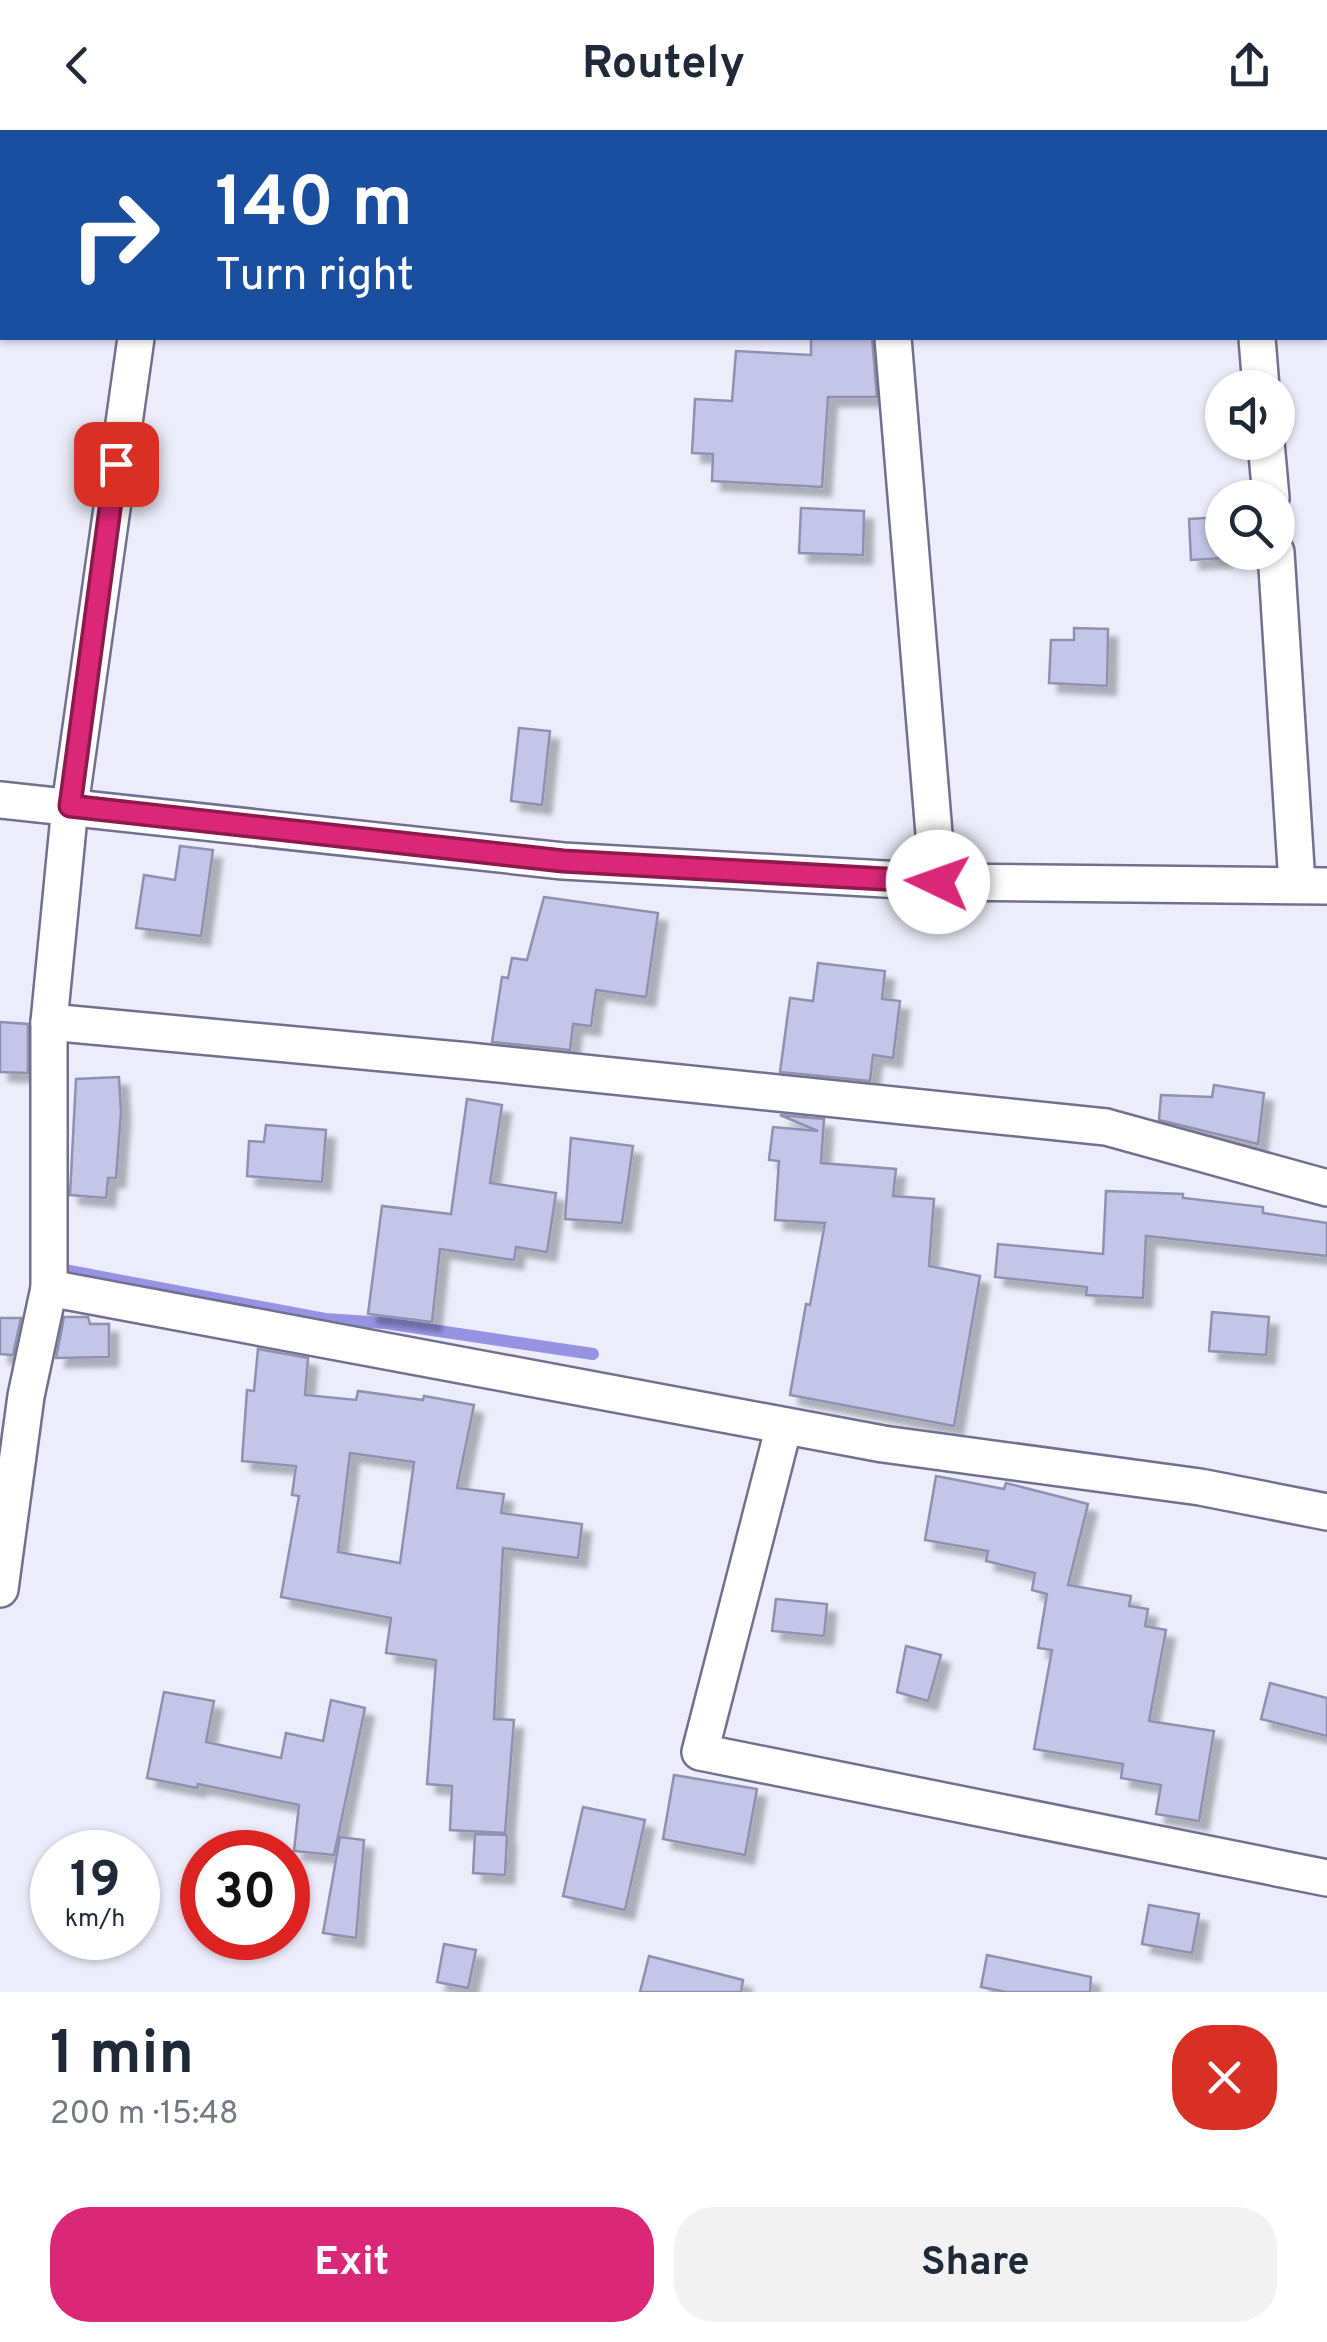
<!DOCTYPE html>
<meta charset="utf-8">
<style>
body{margin:0;font-family:Overpass,sans-serif;background:#f2f2f3;color:#1f2937;height:100vh;display:flex;flex-direction:column;font-size:38px;white-space:nowrap}
*{box-sizing:border-box;margin:0}
p{font-size:32px;color:#747a83}
.icon{flex:none;width:55px;height:55px;fill:none;stroke:currentColor;stroke-width:2;stroke-linecap:round;stroke-linejoin:round}
.map{position:relative;height:1862px;overflow:hidden}
.drawer{display:flex;flex-direction:column;background:#fff;flex:1}
.drawer>*{flex:none}
.top-card{position:absolute;left:0px;top:0px;width:1328px;height:210px;box-shadow:0 2px 8px #0004;background:#1a4fa0;color:#fff;overflow:hidden}
.buttons{position:absolute;left:1205px;top:240px;display:grid;gap:20px}
.buttons a{display:grid;place-items:center;width:90px;height:90px;border-radius:50%;background:#fff;box-shadow:0 2px 8px #0004;font-size:50px}
.speed{position:absolute;left:30px;top:1700px;display:flex;gap:20px;font-size:50px;font-weight:700;text-align:center}
.speed>*{display:grid;place-content:center;width:130px;height:130px;border-radius:50%;background:#fff;box-shadow:0 2px 8px #0004;line-height:1}
.speed small{font-size:25px;font-weight:400}
.speed .limit{border:15px solid #d22;background:#fff;color:#111}
.pin{position:absolute;display:grid;place-items:center;width:85px;height:85px;color:#fff;margin:-42px;border-radius:20px;box-shadow:0 5px 15px #0006}
.me{position:absolute;width:110px;margin:-55px;rotate:273deg;stroke-linejoin:round;filter:drop-shadow(0 0 8px #0008)}
.turn{display:flex;align-items:center;gap:35px;height:210px;padding:0 50px;font-size:45px}
.turn .icon{width:130px;height:130px;stroke-width:2.5}
.turn b{display:block;font-size:70px;line-height:85px}
.round{display:grid;place-items:center;flex:none;width:105px;height:105px;border-radius:40px;background:#f2f2f3}
.summary{display:flex;align-items:center;justify-content:space-between;height:170px;padding:0 50px}
h1{font-size:60px;font-weight:700;line-height:75px}
.button{display:flex;gap:20px;margin-top:auto;padding:20px 50px}
.button a{flex:1;height:115px;border-radius:40px;background:#db2777;color:#fff;font-size:40px;font-weight:700;line-height:115px;text-align:center}
.button a+a{background:#f2f2f3;color:#1f2937}
header{display:flex;justify-content:space-between;align-items:center;height:130px;padding:0 50px;background:#fff;font-size:45px;font-weight:700}
.map>svg:first-child{display:block}
.lines{fill:none;stroke-linecap:round;stroke-linejoin:round}
.stream{stroke:#9793e2;stroke-width:12}
.building{fill:#c5c5e7;stroke:#9090b0;stroke-width:2.5;fill-rule:evenodd;filter:url(#shadow)}
.street-casing{stroke:#71708e;stroke-width:40}
.street{stroke:#fff;stroke-width:35}
.route-casing{stroke:#8e194d;stroke-width:25}
.route{stroke:#db2777;stroke-width:18}
</style>
<header><svg class="icon" aria-label="back" viewBox="0 0 24 24"><path d="M15 5l-7 7 7 7"/></svg>Routely<svg class="icon" aria-label="share" viewBox="0 0 24 24"><path d="M12 15V3M7 8l5-5 5 5M5 13v7h14v-7"/></svg></header>
<div class="map">
<svg width="1327" height="1862" viewBox="0 0 1327 1862">
<defs>
<filter id="shadow"><feDropShadow dx="9" dy="9" stdDeviation="2.5" flood-color="#0004"/></filter>
</defs>
<rect width="100%" height="100%" fill="#ececfa"/>
<g class="lines">
<polyline class="stream" points="59,1139 325,1189 385,1193 593,1224"/>
</g>
<g class="building">
<polygon points="811,208 872,208 877,267 828,267 822,357 712,351 713,324 692,323 695,269 732,271 736,221 811,225"/>
<polygon points="801,378 864,381 863,425 799,423"/>
<polygon points="1222,387 1222,428 1191,430 1189,389"/>
<polygon points="1074,498 1108,499 1107,556 1049,553 1051,510 1074,510"/>
<polygon points="519,598 550,601 542,675 511,671"/>
<polygon points="180,716 213,720 201,806 136,798 144,745 175,750"/>
<polygon points="544,767 658,783 646,867 596,860 591,896 573,894 570,920 492,912 502,847 508,848 512,828 527,830"/>
<polygon points="818,833 885,841 882,869 900,871 893,928 873,925 870,951 780,942 790,868 813,871"/>
<polygon points="0,892 28,894 28,943 0,942"/>
<polygon points="119,947 121,982 116,1048 108,1048 106,1068 70,1065 76,949"/>
<polygon points="1214,955 1264,963 1258,1014 1159,990 1161,965 1212,967"/>
<polygon points="467,969 502,975 490,1053 556,1063 547,1122 516,1117 514,1130 440,1119 432,1192 368,1184 382,1076 451,1084"/>
<polygon points="780,985 824,989 821,1033 896,1039 893,1066 934,1069 929,1136 980,1146 954,1296 790,1265 806,1174 810,1175 825,1093 775,1090 779,1031 769,1030 773,997 818,1001"/>
<polygon points="266,995 326,1000 322,1052 247,1046 249,1011 264,1012"/>
<polygon points="571,1008 633,1016 622,1093 565,1089"/>
<polygon points="1106,1061 1183,1064 1183,1068 1263,1077 1263,1083 1327,1093 1327,1126 1146,1106 1143,1168 1086,1165 1087,1157 995,1147 998,1114 1103,1124"/>
<polygon points="1212,1182 1269,1187 1266,1225 1209,1221"/>
<polygon points="64,1187 88,1187 90,1194 109,1194 109,1227 56,1228"/>
<polygon points="0,1188 21,1188 13,1225 0,1224"/>
<path d="M258 1219 308 1228 305 1265 356 1270 358 1261 423 1270 424 1266 474 1275 457 1358 504 1364 501 1383 582 1394 578 1428 503 1418 494 1589 514 1590 505 1703 450 1700 452 1656 427 1654 436 1530 386 1523 391 1488 281 1467 299 1366 292 1365 296 1336 242 1331 247 1260 254 1261ZM350 1323 414 1332 400 1433 338 1422Z"/>
<polygon points="936,1346 1004,1359 1006,1353 1088,1374 1068,1455 1131,1466 1129,1476 1148,1479 1145,1496 1166,1500 1149,1591 1214,1601 1199,1691 1156,1684 1161,1655 1121,1648 1123,1634 1034,1619 1052,1520 1038,1518 1047,1464 1032,1460 1035,1443 986,1431 988,1421 925,1410"/>
<polygon points="776,1469 827,1474 824,1506 772,1501"/>
<polygon points="906,1516 941,1525 928,1571 897,1562"/>
<polygon points="1270,1553 1327,1568 1327,1606 1261,1589"/>
<polygon points="164,1562 214,1571 206,1612 281,1628 286,1603 323,1611 331,1570 365,1578 334,1725 294,1721 299,1675 198,1654 197,1658 147,1648"/>
<polygon points="674,1645 757,1659 745,1725 663,1709"/>
<polygon points="583,1677 645,1690 625,1780 563,1766"/>
<polygon points="475,1704 507,1705 505,1745 473,1743"/>
<polygon points="340,1707 364,1710 356,1808 323,1803"/>
<polygon points="1149,1775 1199,1784 1192,1823 1142,1814"/>
<polygon points="444,1814 476,1820 468,1858 437,1852"/>
<polygon points="987,1825 1091,1847 1090,1862 1006,1862 981,1857"/>
<polygon points="649,1826 743,1850 741,1862 640,1862"/>
</g>
<g class="lines">
<defs>
<g id="street">
<polyline points="876,0 876,2"/>
<polyline points="1238,0 1238,2"/>
<polyline points="168,2 168,0"/>
<polyline points="893,208 938,752"/>
<polyline points="1257,208 1261,258"/>
<polyline points="1266,312 1271,368"/>
<polyline points="1276,422 1297,754"/>
<polyline points="0,670 563,731 938,752 1327,756"/>
<polyline points="49,892 469,931 1106,997 1327,1058"/>
<polyline points="49,1158 883,1314 1200,1357 1327,1382"/>
<polyline points="784,1296 700,1622 1327,1748"/>
<polyline points="0,1459 26,1266 49,1158 49,892 70,676 136,208"/>
</g>
</defs>
<use href="#street" class="street-casing"/>
<use href="#street" class="street"/>
</g>
<g class="lines">
<defs>
<polyline id="route" points="116,334 70,676 563,731 938,752"/>
</defs>
<use href="#route" class="route-casing"/>
<use href="#route" class="route"/>
</g>
</svg>
<div class="buttons">
<a><svg class="icon" aria-label="sound" viewBox="0 0 24 24"><path d="M4 9h4l5-4v14l-5-4H4zM17 9q2 3 0 6"/></svg></a>
<a><svg class="icon" aria-label="search" viewBox="0 0 24 24"><circle cx="10" cy="10" r="6"/><path d="M15 15l6 6"/></svg></a>
</div>
<div class="speed"><div>19<small>km/h</small></div><div class="limit">30</div></div>
<div class="pin" style="left:116px;top:334px;background:#d93025"><svg class="icon" aria-label="arrive" viewBox="0 0 24 24"><path d="M6 21V4h12l-3 4 3 4H6"/></svg></div>
<svg class="me" style="left:938px;top:752px" viewBox="-20 -20 40 40"><circle r="19" fill="#fff"/><path d="M0-13L10 11 0 6-10 11z" fill="#db2777"/></svg>
<div class="top-card">
<div class="turn"><svg class="icon" aria-label="right" viewBox="0 0 24 24"><path d="M7 20v-9h11M14 6l5 5-5 5"/></svg><div><b>140 m</b>Turn right</div></div>
</div>
</div>
<section class="drawer">
<div class="summary"><div><h1>1 min</h1><p>200 m · 15:48</p></div><a class="round" style="background:#d93025;color:#fff"><svg class="icon" aria-label="close" viewBox="0 0 24 24"><path d="M6 6l12 12M18 6L6 18"/></svg></a></div>
<div class="button"><a>Exit</a><a>Share</a></div>
</section>
